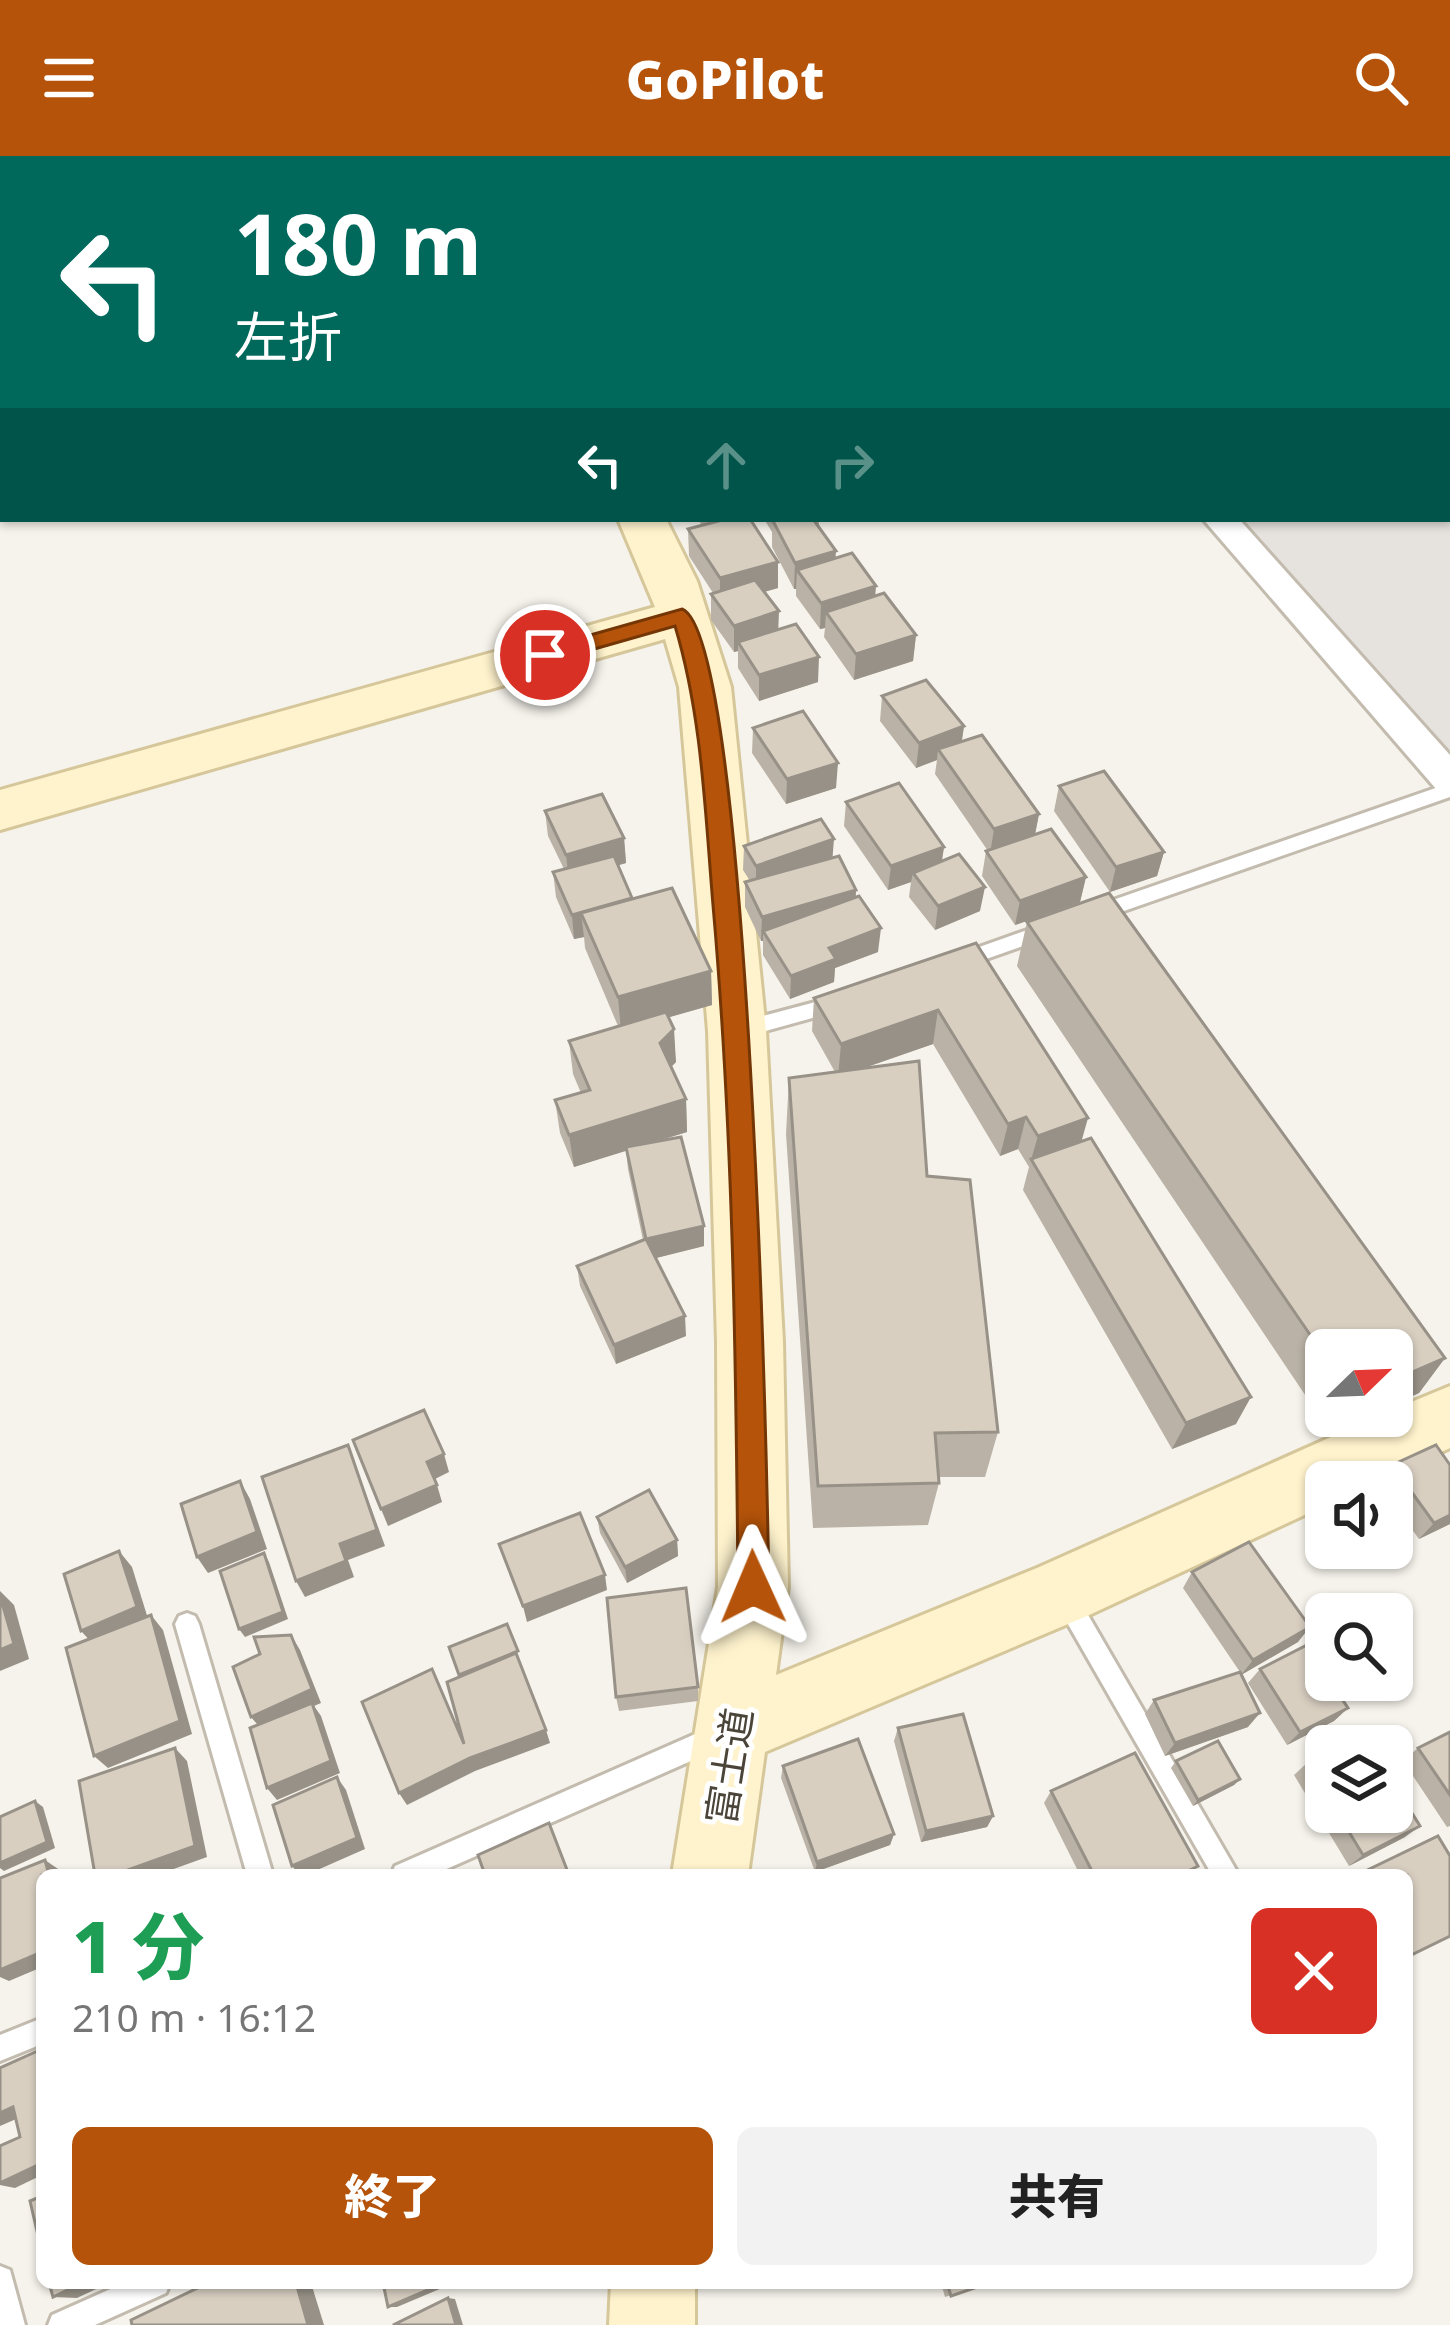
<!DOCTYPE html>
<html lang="ja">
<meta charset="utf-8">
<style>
body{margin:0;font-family:"Noto Sans","Noto Sans JP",sans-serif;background:#f2f2f2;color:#222;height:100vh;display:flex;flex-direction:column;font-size:45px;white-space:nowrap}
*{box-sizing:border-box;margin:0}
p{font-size:39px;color:#767676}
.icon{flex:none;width:66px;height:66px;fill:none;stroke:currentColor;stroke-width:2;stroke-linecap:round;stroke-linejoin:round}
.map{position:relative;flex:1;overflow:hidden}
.sheet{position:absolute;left:36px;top:1713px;width:1377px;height:420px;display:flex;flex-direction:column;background:#fff;border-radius:18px;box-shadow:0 3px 9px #0004}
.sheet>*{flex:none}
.hud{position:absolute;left:0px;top:0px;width:1452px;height:366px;box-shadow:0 3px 9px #0004;background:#00695c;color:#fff;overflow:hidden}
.needle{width:78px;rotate:67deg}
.tools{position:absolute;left:1305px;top:1173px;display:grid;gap:24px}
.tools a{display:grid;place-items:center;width:108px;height:108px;border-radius:18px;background:#fff;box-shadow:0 3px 9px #0004;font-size:60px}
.pin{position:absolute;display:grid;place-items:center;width:102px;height:102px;color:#fff;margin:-51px;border:6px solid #fff;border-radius:50%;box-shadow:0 3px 12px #0007}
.me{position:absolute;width:132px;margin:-66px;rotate:359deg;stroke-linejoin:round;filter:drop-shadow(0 0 9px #0008)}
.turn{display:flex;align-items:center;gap:42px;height:252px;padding:0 36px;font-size:54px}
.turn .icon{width:156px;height:156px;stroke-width:2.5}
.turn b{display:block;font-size:84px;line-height:102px}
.lanes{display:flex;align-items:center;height:114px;padding:0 36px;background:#0003;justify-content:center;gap:60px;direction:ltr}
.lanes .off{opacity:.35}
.round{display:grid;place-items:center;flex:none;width:126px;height:126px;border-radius:18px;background:#f2f2f2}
.summary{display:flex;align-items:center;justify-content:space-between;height:204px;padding:0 36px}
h1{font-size:72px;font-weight:800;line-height:90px;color:#1e9e55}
.primary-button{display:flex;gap:24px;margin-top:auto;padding:24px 36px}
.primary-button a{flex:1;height:138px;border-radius:18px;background:#b45309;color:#fff;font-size:48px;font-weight:800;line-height:138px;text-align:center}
.primary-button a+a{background:#f2f2f2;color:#222}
header{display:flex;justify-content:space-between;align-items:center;height:156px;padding:0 36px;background:#b45309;color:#fff;font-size:54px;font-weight:800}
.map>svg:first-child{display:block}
.industrial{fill:#e6e2dd}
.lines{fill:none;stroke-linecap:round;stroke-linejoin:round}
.lane-casing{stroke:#c2bbae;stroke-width:6}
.street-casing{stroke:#c2bbae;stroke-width:6}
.secondary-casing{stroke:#d6c79b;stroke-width:6}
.lane{fill:#fff;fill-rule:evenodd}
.street{fill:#fff;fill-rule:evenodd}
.secondary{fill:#fff3cd;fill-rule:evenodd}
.wall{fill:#bab2a6}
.shaded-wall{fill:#979187}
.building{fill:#d8cfc1;stroke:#979187;stroke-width:3}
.route{fill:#b45309;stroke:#753606;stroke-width:3}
.labels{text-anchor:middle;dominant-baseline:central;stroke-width:10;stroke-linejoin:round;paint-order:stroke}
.street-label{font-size:39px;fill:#4b4439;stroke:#fff}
</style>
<header><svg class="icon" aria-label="menu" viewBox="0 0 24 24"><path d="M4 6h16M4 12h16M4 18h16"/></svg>GoPilot<svg class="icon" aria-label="search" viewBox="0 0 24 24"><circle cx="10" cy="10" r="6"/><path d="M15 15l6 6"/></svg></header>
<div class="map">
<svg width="1450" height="2169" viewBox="0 0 1450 2169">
<rect width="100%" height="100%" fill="#f6f3ec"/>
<polygon class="industrial" points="887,0 1450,0 1450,595 1442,598 1238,363 1449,363 1449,3"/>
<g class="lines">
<defs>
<g id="lane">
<polygon points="1450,627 1450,641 1101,763 1087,763 1085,758 1087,753"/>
<polygon points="1047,767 1054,769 1056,774 1054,779 958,813 948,806 951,801"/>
<polygon points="838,840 848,848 845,853 740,882 730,874 740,866"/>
<polygon points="1065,1430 1073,1433 1239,1719 1212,1719 1057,1449 1053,1441 1057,1433"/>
<polygon points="187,1457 195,1460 199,1468 273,1719 247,1719 175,1468 179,1460"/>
<polygon points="718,1568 727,1571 730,1580 727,1589 433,1719 391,1719 395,1710"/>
<polygon points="42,1862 42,1888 0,1905 0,1879"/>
<polygon points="0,2110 10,2114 25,2169 0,2169"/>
<polygon points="124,2127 170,2127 166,2137 95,2169 48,2169 52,2159"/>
</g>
<g id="street">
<rect x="0" y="178" width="3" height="20"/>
<polygon points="1203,363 1239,363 1450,599 1450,638 1437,634"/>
</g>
<g id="secondary">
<polygon points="400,0 440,0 442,3 402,3"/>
<polygon points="618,363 666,363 697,425 731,531 766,875 783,1186 788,1431 776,1519 1037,1412 1378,1260 1392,1260 1392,1254 1450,1230 1450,1292 1377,1326 1326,1326 1326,1349 1087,1460 765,1596 748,1719 672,1719 718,1431 717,1186 708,875 679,531 665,483 0,674 0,634 655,451"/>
<polygon points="611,2127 695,2127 695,2169 609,2169"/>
</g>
</defs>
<use href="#lane" class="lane-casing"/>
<use href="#street" class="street-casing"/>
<use href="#secondary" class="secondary-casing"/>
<use href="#lane" class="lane"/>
<use href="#street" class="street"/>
<use href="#secondary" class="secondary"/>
</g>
<g class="wall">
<polygon points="698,363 750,363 778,406 778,432 764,436 778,474 818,526 759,545 738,512 738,495 734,496 711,464 711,438 713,437 689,400 688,373 702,370"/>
<polygon points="764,363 819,363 819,371 836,402 916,479 913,505 854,524 824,481 825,472 820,473 796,440 796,433 794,433 772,391 772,376"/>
<polygon points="882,540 964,570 962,585 1039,658 1035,679 1086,721 1080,746 1015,769 982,720 986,695 988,695 935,618 937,604 916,612 880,565"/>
<polygon points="753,572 836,632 786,648 752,597"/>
<polygon points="1059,630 1164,696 1157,720 1110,736 1054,655"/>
<polygon points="846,646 944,691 942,705 980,755 935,774 909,741 911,726 888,734 844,670"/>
<polygon points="545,655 624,682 626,707 618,709 632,743 711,815 712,849 669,861 676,906 671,911 686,943 687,976 653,986 704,1090 656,1102 686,1180 616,1208 580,1130 577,1110 643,1084 628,1013 626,994 574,1011 560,977 555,944 581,937 573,918 569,885 618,870 585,792 584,781 574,783 556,741 553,716 564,713 548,680"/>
<polygon points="744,690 833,702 856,734 856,741 878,796 835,812 834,826 790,843 763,799 763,785 761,785 745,751 745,726 750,725 743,714"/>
<polygon points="1027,766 1445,1202 1419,1237 1392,1249 1392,1194 1326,1194 1326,1260 1367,1260 1330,1276 1017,810"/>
<polygon points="976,787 1236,1268 1172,1293 1023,1034 1029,1011 1018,993 1000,1000 933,888 864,912 927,1020 998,1276 985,1321 938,1321 939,1327 928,1369 813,1372 786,978 789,922 835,916 812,875 814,842"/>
<polygon points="1392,1309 1450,1309 1450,1368 1419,1383 1392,1346 1392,1326 1379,1326"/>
<polygon points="597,1361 677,1384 678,1400 627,1427 600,1377"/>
<polygon points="1192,1416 1298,1486 1241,1519 1248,1571 1165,1600 1145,1558 1154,1544 1240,1516 1183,1432"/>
<polygon points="1260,1513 1348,1552 1334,1565 1287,1589 1248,1527"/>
<polygon points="698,1531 698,1545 619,1555 616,1541"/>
<polygon points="898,1572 993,1660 987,1671 921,1686 894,1585"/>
<polygon points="1450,1576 1450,1670 1447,1671 1403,1605 1418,1592"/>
<polygon points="1326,1597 1326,1656 1392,1656 1405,1681 1349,1710 1294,1619 1307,1607"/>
<polygon points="1176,1605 1240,1623 1234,1629 1193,1650 1171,1612"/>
<polygon points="783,1610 894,1678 890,1689 815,1716 781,1622"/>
<polygon points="1051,1635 1189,1719 1080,1719 1044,1647"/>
<polygon points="941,2127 989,2127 945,2141"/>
</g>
<g class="shaded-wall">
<polygon points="347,0 380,0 380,3 334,3"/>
<polygon points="836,395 834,421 797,414 796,433 794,433 795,407"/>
<polygon points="778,406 778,432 720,448 720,422"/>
<polygon points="876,430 874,456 826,456 825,472 820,473 821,447"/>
<polygon points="779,455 778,481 738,486 738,495 734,496 734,470"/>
<polygon points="916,479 913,505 854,524 856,498"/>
<polygon points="819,501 818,526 759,545 759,519"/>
<polygon points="964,570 960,595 938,593 937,604 916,612 919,587"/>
<polygon points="838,607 836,632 786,648 787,623"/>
<polygon points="1039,658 1034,683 990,698 994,673"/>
<polygon points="624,682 626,707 569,724 566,699"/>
<polygon points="834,683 832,708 756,735 756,710"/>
<polygon points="944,691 940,715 913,717 911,726 888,734 891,710"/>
<polygon points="1164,696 1157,720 1110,736 1116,711"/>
<polygon points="1086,721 1080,746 1015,769 1020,745"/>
<polygon points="985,731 980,755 935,774 938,750"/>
<polygon points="856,734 854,759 763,775 763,785 761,785 762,761"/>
<polygon points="632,742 581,757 584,781 574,783 572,759"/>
<polygon points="881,772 878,796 835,812 834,826 790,843 791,820 829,792"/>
<polygon points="711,815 712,849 621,875 618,841"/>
<polygon points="938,854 933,888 838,921 841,888"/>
<polygon points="674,873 676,906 662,920 660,887"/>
<polygon points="686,943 687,976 574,1011 569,979"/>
<polygon points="1026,961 1018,993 1000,1000 1008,968"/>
<polygon points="1088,962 1079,994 1031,1004 1038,980"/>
<polygon points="704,1070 704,1090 648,1104 646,1083"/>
<polygon points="685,1160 686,1180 616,1208 614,1189"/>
<polygon points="1445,1202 1419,1237 1392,1249 1392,1225"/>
<polygon points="1251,1241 1236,1268 1172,1293 1186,1267"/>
<polygon points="1341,1260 1367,1260 1330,1276"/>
<polygon points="348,1289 385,1390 348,1404 354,1421 305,1441 296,1425 340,1388"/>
<polygon points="444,1298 449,1316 433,1324 427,1306"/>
<polygon points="240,1325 250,1343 267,1393 208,1417 197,1401"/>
<polygon points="437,1329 442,1346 388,1370 381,1353"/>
<polygon points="1450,1359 1450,1368 1419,1383 1434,1367"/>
<polygon points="677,1384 678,1400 627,1427 625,1411"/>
<polygon points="119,1395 132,1411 149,1466 95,1490 81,1475"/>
<polygon points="264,1397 269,1406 288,1463 245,1481 239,1473"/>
<polygon points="605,1419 607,1434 527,1466 523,1450"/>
<polygon points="0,1435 14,1449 29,1503 0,1515"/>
<polygon points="151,1459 163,1474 192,1578 108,1612 94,1600"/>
<polygon points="1310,1471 1298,1486 1241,1519 1253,1504"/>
<polygon points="291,1479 300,1494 321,1547 314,1550 321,1560 340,1617 277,1644 267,1632 262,1574 251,1561"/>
<polygon points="1348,1552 1334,1565 1287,1589 1300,1576"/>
<polygon points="1260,1557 1248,1571 1165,1600 1175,1587"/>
<polygon points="546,1574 550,1587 475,1615 407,1649 399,1637 470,1602"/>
<polygon points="175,1592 187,1605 207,1701 157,1719 114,1719"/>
<polygon points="337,1621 346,1634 365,1693 306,1719 300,1719 292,1710"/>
<polygon points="1240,1623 1234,1629 1193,1650 1198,1644"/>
<polygon points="35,1645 43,1651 55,1692 4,1715 0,1712 0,1707"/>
<polygon points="993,1660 987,1671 921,1686 926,1675"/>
<polygon points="1420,1670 1405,1681 1349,1710 1363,1699"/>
<polygon points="894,1678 890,1689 815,1716 817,1706"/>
<polygon points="45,1704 61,1715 62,1719 49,1719"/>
<polygon points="42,1796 42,1811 9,1825 0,1821 0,1814"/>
<polygon points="13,1951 30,1957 0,1970 0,1957"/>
<polygon points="42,2007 42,2019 15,2032 0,2029 0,2027"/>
<polygon points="82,2127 109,2127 77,2142 53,2141"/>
<polygon points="296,2127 311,2127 324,2169 308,2169"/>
<polygon points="444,2127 454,2127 397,2151 388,2151"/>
<polygon points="448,2142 455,2143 463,2169 456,2169"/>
</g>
<g class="building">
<polygon points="200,0 347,0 334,3 202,3"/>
<polygon points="726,363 750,363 778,406 720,422 688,373"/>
<polygon points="780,363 813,363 836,395 795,407 773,365"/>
<polygon points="852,397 876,430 821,447 797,414"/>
<polygon points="755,424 779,455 734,470 711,438"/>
<polygon points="884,437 916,479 856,498 826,456"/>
<polygon points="796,468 819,501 759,519 738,486"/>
<polygon points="926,524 964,570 919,587 882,540"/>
<polygon points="803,555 838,607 787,623 753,572"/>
<polygon points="982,579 1039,658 994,673 938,593"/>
<polygon points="1104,615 1164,696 1116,711 1059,630"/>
<polygon points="899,627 944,691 891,710 846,646"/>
<polygon points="602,638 624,682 566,699 545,655"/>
<polygon points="821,663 834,683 756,710 744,690"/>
<polygon points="1051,673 1086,721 1020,745 986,695"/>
<polygon points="959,698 985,731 938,750 913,717"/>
<polygon points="614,700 632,742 572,759 553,716"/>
<polygon points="839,700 856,734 762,761 745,726"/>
<polygon points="672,732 711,815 618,841 581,757"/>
<polygon points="1109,737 1445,1202 1392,1225 1392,1194 1326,1194 1326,1202 1027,766"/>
<polygon points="859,740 881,772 829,792 836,803 791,820 763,775"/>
<polygon points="976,787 1088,962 1038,980 1026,961 1008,968 938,854 841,888 814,842"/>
<polygon points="666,856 674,873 660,887 686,943 569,979 555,944 590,934 569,885"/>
<polygon points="919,905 927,1020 970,1024 998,1276 935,1277 939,1327 818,1330 789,922"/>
<polygon points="681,981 704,1070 646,1083 685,1160 614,1189 577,1110 646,1083 626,991"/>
<polygon points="1091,982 1251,1241 1186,1267 1031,1003"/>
<polygon points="424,1254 444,1298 427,1306 437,1329 381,1353 353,1284"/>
<polygon points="348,1289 377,1374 340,1388 346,1405 296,1425 262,1321"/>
<polygon points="1436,1289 1450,1309 1450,1359 1434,1367 1392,1309"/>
<polygon points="240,1325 257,1376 197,1401 181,1348"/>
<polygon points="649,1334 677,1384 625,1411 597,1361"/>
<polygon points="580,1357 605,1419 523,1450 499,1388"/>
<polygon points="1249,1386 1310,1471 1253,1504 1192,1416"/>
<polygon points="119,1395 137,1451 81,1475 64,1418"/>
<polygon points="264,1397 283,1456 239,1473 220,1415"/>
<polygon points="686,1432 698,1531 616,1541 607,1442"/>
<polygon points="0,1440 14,1488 0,1494"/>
<polygon points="151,1459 180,1565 94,1600 66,1492"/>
<polygon points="507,1468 518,1495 459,1519 449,1491"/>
<polygon points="291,1479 312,1533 251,1561 233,1511 260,1498 254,1481"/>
<polygon points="1307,1489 1326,1519 1326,1524 1329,1524 1348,1552 1300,1576 1260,1513"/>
<polygon points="516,1497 546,1574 470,1602 399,1637 362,1546 432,1513 464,1588 447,1526"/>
<polygon points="1240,1516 1260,1557 1175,1587 1154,1544"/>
<polygon points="312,1547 331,1605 267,1632 250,1572"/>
<polygon points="963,1558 993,1660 926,1675 898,1572"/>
<polygon points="1450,1576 1450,1639 1418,1592"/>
<polygon points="1363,1579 1370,1590 1341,1590"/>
<polygon points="858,1583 894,1678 817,1706 783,1610"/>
<polygon points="1218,1585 1240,1623 1198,1644 1176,1605"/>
<polygon points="175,1592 195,1690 114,1719 95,1719 79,1625"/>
<polygon points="1135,1597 1198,1710 1180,1719 1094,1719 1051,1635"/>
<polygon points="1326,1597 1326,1638 1307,1607"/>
<polygon points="337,1621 357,1682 292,1710 273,1649"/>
<polygon points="1392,1625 1420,1670 1363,1699 1337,1656 1392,1656"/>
<polygon points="35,1645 47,1686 0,1707 0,1661"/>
<polygon points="549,1667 569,1719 485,1719 478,1699"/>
<polygon points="1438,1680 1450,1700 1450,1780 1407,1801 1407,1719 1357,1719"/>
<polygon points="45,1704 49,1719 42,1719 42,1796 0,1814 0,1722"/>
<polygon points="42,1893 42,2007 0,2027 0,1990 20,1981 13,1951 0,1957 0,1912"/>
<polygon points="42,2040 42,2097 30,2045"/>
<polygon points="49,2127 82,2127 53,2141"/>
<polygon points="208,2127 296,2127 308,2169 132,2169 131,2164"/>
<polygon points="383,2127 444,2127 388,2151"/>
<polygon points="947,2127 989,2127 951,2140"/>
<polygon points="448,2142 456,2169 393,2169"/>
</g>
<path class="route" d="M682 453C750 479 767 1319 769 1431L764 1441 753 1446 743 1441 738 1431C736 1203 733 976 713 749 705 655 702 560 675 470L545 507 534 499 537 494Z"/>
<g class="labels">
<g class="street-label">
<text transform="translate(728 1610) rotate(-81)">富士道</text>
</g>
</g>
</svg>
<div class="tools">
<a><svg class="needle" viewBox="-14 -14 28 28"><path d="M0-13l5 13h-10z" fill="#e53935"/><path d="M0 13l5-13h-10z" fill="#767676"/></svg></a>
<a><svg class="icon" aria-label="sound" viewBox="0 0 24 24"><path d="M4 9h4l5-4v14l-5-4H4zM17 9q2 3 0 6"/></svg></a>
<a><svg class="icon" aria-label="search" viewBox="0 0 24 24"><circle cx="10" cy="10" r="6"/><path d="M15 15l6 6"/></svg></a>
<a><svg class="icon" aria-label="layers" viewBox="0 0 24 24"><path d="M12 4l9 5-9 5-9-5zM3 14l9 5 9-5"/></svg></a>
</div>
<div class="pin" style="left:545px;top:499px;background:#d93025"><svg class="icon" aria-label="arrive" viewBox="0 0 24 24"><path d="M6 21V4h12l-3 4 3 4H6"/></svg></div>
<svg class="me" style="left:753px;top:1431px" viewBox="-20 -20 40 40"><path d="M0-17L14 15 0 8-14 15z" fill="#b45309" stroke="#fff" stroke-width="4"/></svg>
<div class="hud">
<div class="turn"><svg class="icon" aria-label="left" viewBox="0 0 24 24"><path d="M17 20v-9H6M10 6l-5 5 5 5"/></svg><div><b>180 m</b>左折</div></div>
<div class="lanes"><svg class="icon" aria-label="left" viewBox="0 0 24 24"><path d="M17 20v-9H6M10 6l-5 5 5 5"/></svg><svg class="icon off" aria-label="ahead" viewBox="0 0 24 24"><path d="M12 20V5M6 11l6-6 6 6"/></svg><svg class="icon off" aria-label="right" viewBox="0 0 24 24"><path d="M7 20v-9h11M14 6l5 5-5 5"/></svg></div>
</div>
<section class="sheet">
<div class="summary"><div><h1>1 分</h1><p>210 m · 16:12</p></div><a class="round" style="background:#d93025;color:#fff"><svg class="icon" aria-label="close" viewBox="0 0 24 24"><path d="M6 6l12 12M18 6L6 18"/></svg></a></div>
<div class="primary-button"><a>終了</a><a>共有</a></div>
</section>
</div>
